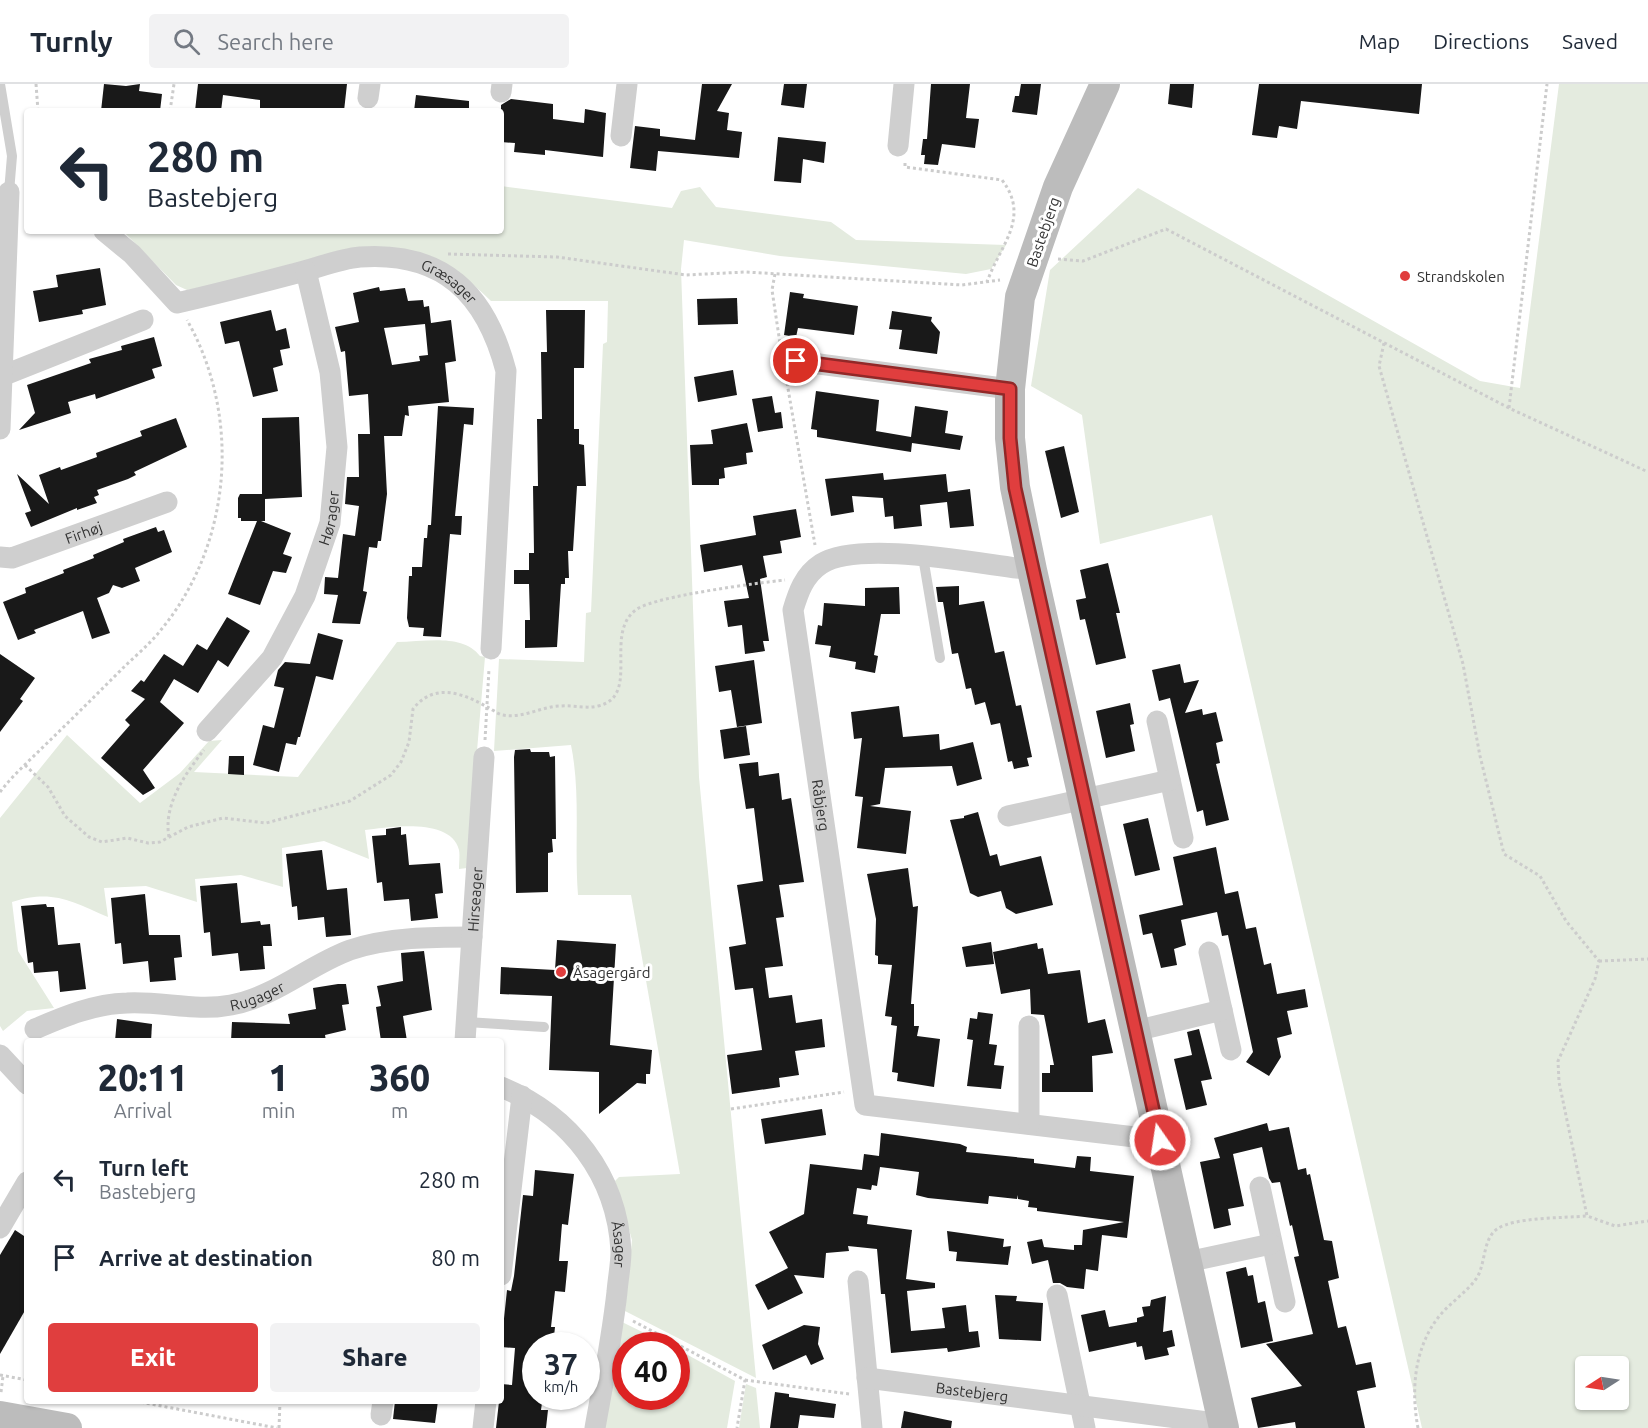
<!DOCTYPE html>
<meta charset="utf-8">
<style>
body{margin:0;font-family:Ubuntu,sans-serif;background:#f2f2f3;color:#1f2937;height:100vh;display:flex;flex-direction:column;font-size:22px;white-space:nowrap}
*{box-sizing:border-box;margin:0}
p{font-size:20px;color:#747a83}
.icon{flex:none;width:33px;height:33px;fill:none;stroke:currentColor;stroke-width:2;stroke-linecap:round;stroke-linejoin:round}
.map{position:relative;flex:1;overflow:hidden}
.side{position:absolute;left:24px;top:954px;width:480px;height:366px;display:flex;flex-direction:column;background:#fff;border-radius:6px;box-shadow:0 2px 4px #0004}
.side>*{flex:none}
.hud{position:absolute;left:24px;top:24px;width:480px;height:126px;border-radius:6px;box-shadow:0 2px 4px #0004;background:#fff;color:#1f2937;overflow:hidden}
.needle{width:39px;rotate:258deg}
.buttons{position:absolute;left:1575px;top:1272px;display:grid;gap:12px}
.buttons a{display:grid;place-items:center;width:54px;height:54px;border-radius:6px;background:#fff;box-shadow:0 2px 4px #0004;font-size:30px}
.speed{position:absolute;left:522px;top:1248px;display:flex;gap:12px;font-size:30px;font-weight:700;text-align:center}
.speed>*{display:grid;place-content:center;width:78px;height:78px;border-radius:50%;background:#fff;box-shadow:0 2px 4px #0004;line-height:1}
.speed small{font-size:15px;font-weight:400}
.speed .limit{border:9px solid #d22;background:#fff;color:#111}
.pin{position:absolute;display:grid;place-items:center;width:51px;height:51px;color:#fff;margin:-26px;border:3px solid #fff;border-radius:50%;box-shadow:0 2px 6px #0007}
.me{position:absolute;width:66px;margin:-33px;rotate:347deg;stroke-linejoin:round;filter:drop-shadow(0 0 4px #0008)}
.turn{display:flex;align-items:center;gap:21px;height:126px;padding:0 24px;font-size:27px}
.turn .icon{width:78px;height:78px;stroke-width:2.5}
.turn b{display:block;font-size:42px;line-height:51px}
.eta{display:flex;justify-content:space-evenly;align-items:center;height:102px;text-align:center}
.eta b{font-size:36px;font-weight:800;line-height:42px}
.cta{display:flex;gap:12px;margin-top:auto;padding:12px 24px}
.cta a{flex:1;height:69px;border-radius:6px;background:#e03e3e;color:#fff;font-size:24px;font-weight:800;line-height:69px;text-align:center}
.cta a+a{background:#f2f2f3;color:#1f2937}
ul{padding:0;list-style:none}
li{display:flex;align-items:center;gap:18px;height:78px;padding:0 24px}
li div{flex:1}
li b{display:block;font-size:22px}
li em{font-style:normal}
header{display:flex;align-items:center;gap:36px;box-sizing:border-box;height:84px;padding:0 30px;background:#fff;border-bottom:2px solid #e0e1e3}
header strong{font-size:28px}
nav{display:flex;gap:33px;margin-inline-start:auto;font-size:21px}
.search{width:420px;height:54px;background:#f2f2f3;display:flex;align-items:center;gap:15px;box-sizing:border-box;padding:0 21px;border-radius:6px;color:#747a83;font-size:22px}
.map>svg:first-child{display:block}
.green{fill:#e4ebdf;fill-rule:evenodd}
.building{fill:#191919;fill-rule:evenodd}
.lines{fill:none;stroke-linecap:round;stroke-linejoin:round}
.path{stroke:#ccc;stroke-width:3;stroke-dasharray:3 3;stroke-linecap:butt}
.lane{stroke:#cfcfcf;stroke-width:10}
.street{stroke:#cfcfcf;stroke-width:21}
.secondary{stroke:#bcbcbc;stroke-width:30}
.route-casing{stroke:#922828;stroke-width:15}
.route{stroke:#e03e3e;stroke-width:10}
.poi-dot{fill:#e03e3e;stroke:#fff;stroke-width:2}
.labels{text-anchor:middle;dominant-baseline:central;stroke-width:6;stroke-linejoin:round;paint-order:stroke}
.street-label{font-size:15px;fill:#323232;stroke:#fff}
.poi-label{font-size:15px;fill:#323232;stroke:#fff;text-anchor:start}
</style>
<header>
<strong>Turnly</strong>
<div class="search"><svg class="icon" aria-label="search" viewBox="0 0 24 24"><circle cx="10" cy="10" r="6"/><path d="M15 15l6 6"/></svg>Search here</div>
<nav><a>Map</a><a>Directions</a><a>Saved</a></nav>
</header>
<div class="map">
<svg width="1648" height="1344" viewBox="0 0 1648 1344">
<rect width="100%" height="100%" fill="#fff"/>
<g class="green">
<path d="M1559 0H1648V1344H1422L1212 431 1100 460 1082 331 1031 302 1050 186 1138 104 1480 297 1520 304ZM1618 1282V1316H1586V1282Z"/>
<path d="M501 102 672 124 681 107 700 103 716 123 831 138 856 156 1006 161 991 185 966 190 780 172 684 156 681 185 699 693 756 1294 625 1227 632 1156 615 1097 619 1093 680 1090 631 811H578C574 761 581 710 571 661L494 667 499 575 584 578 586 529 591 528 603 260 607 258 608 217H491C470 196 450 182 422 171L187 206 176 201 123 147H501Z"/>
<path d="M397 558C424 558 462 549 480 572L485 573 467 784 459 785C459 779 460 771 459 766 451 733 389 743 365 746L369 775 324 757 282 764 283 803 241 791 195 795 197 818 146 802 104 804 108 833C71 817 52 805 12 818L18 867 54 924 27 927 3 947 0 942V734L67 651 140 719 180 689 209 657 222 656 194 688 298 693Z"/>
<polygon points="622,1238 669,1261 626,1262 626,1312 676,1312 677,1265 735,1297 727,1344 605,1344"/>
<polygon points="746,1300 756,1304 760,1344 739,1344"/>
</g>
<g class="building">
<polygon points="104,0 126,2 140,0 139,7 162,10 160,27 101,27"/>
<polygon points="198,0 347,0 344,27 260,27 260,16 223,11 221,27 195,27"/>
<polygon points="702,0 732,0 717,27 729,29 727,46 742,48 739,74 658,67 656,87 630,84 635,42 660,45 660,52 695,56"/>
<polygon points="784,0 807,0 804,24 781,21"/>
<polygon points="931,0 970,0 966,34 979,35 975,64 942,60 938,81 924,80 925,71 921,71 923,55 927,55"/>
<polygon points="1021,0 1041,0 1037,31 1012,28 1015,12 1019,12"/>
<polygon points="1170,0 1194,0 1192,24 1168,20"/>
<polygon points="1259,0 1422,0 1419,30 1301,17 1297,45 1279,42 1277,54 1252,51"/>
<polygon points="416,11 469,17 469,27 414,27"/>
<polygon points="511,15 553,20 553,35 584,39 585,25 606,29 603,73 545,66 545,71 514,68 515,59 501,58 501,21"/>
<polygon points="778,53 826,58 824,79 803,75 801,99 774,97"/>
<polygon points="100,184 106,221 82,226 83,230 39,238 33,207 58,203 56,191"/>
<path d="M379 203 380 207 405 204 408 217 423 216 424 223 429 222 431 239 451 236 456 277 445 279 449 318 408 322 409 332 405 331 402 352H384L387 410 381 457H378L377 464 369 463 363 507 367 508 360 540 332 539 338 511 324 510 325 493 338 494 343 450 355 452 359 422 345 420 347 393H359L358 350H370L368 310 349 312 345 267 341 268 335 243 359 238 353 209ZM425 240 428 271 419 272 420 277 392 281 384 244Z"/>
<polygon points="790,208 804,210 803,214 858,222 854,251 798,244 796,253 784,251"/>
<polygon points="737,214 738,240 698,241 697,215"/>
<polygon points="271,226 276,247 286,244 290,264 280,266 283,281 273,284 278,307 253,313 239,257 225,260 220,238"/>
<polygon points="546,226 585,226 584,284 574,284 574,345 579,345 579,360 584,361 586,402 577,402 573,467 568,467 569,494 565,494 565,500 561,500 557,563 525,564 525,536 530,536 529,500 514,500 514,486 529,486 529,469 534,469 533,402 538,402 537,335 542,335 541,268 547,268"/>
<polygon points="892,227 932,233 931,237 940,248 937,270 899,265 902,246 889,245"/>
<polygon points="154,253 162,282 152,285 155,294 96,315 95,310 68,318 71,329 19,346 35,329 27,301 91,279 89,275 122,266 121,262"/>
<polygon points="733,286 737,311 698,318 694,293"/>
<polygon points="816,307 879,316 876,347 911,353 915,322 948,327 945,349 963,352 960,366 912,359 911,368 817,353 817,346 811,345"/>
<polygon points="772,312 775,329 781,328 783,344 758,348 752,315"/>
<polygon points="438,322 474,324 473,341 464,340 455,432 462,432 461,451 450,450 441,553 423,552 424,544 409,543 407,534 409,492 412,492 412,483 422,483 424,454 427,454 428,441 431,441"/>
<polygon points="299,333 302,413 265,415 265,437 261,437 291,449 283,470 292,473 286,489 273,487 260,521 228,510 257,437 241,437 241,434 238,434 238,414 240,410 262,410 262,334"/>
<polygon points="176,334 187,363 134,388 136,391 128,395 97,406 99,411 94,413 97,419 77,426 77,424 31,443 25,429 31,427 17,390 49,420 39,391 60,383 61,386 97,373 96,369 142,352 140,347"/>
<polygon points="747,339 753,368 746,369 747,380 724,384 725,394 719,395 719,401 692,401 690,361 713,360 711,346"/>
<polygon points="1064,362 1079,428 1061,434 1045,367"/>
<polygon points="883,389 884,396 946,390 948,408 970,405 974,442 950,444 947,418 920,421 922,442 894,445 893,432 885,433 883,414 852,412 854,428 831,432 825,395"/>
<polygon points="796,425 801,453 780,457 782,469 763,472 767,493 760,495 769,557 763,557 765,567 745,570 742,541 728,543 724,517 749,514 742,481 704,488 700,461 756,451 753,432"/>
<polygon points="156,443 158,448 164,446 172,468 135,484 140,497 122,504 113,501 109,509 97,514 110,549 92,555 83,527 34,546 36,549 18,556 3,518 26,509 25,504 64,489 63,486 94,474 93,471 124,458 123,455"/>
<polygon points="1108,479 1120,529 1116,529 1126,574 1096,581 1085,535 1080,536 1076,516 1086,514 1080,486"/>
<polygon points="959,502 959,521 984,517 995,569 1004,567 1016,622 1021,621 1032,673 1027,674 1029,682 1014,685 1012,677 1008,678 1000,639 991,641 985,618 975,621 971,604 966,605 958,569 952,570 943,518 938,518 936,503"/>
<polygon points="899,503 900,530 881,530 874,571 878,572 875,589 855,585 856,578 829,573 831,562 815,560 818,541 822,542 824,519 865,522 865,504"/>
<polygon points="227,533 250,547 228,583 218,576 198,609 174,595 160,618 184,639 143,686 155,704 143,711 101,674 130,641 125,636 145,615 131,607 141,596 144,598 164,570 183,582 197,560 207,566"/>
<polygon points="318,549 343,556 333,596 316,592 300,653 298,653 296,661 286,659 279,688 253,681 263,641 274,644 284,604 274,602 278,586 285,578 310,580"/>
<polygon points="0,570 35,594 20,615 23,617 0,648"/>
<polygon points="754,576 762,639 737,643 731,606 719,608 715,582"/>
<polygon points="1180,580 1184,599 1199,596 1185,629 1202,625 1203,631 1216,628 1223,657 1216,659 1220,679 1216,680 1229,736 1206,742 1203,726 1197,728 1170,614 1159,617 1152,586"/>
<polygon points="1130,619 1134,640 1130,641 1135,667 1106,674 1096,627"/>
<polygon points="899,622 903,653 939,650 940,666 973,658 982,695 957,702 952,682 885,684 880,720 870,722 911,727 906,770 857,764 863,713 855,712 862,654 854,655 851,628"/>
<polygon points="746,642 750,671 724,675 720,646"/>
<polygon points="530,665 531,668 549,668 550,673 555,672 556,755 552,755 553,768 548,769 548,808 516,809 514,673 515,666"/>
<polygon points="229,672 244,672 244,691 228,690"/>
<polygon points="758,678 759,692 779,689 782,716 791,714 804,798 779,801 784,833 776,834 783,882 765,884 769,914 792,911 796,939 822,935 825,963 795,967 799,991 779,994 780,1003 732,1010 727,971 762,966 753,904 735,906 729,863 746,860 737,801 763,797 754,724 746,725 739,680"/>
<polygon points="978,728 990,772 997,770 1000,782 1041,772 1053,821 1016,830 1006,824 1001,807 978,813 970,809 950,736 964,734 964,732"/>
<polygon points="1148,734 1160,786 1135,792 1123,740"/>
<polygon points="401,743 401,751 406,750 409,781 440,779 443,809 435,810 438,834 411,837 409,815 384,817 382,798 377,799 372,752 386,751 386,745"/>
<polygon points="1216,763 1225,810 1238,807 1246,845 1256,843 1264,881 1271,879 1277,910 1305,905 1308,923 1287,927 1292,950 1277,954 1281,973 1269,992 1246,978 1253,968 1228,851 1222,852 1217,828 1181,836 1186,861 1174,865 1177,881 1161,884 1152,849 1143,851 1139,831 1183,821 1173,773"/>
<polygon points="322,766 327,806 347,804 351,851 326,853 324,833 298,836 297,822 292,823 286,770"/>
<polygon points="908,784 913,823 918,822 911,920 914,920 914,942 919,942 917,952 940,955 934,1003 897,997 898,989 892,988 897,942 891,941 892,933 885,932 892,881 878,880 878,872 875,871 876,835 867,790"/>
<polygon points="237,799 241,839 260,837 261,841 270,840 272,862 263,862 265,885 240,887 238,869 212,872 210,848 204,849 200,802"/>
<polygon points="145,810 149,851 180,851 182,873 174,874 176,896 150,898 148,877 123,880 121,859 115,860 111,814"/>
<polygon points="46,820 47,823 54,823 58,861 80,859 86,905 60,908 58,887 34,889 33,878 28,879 21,822"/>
<polygon points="557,856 616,860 610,961 652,966 650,990 646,990 646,1000 637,999 599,1030 599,988 549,986 552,912 500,910 501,883 555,886"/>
<polygon points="991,858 994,880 966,883 962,863"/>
<polygon points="1037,859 1038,865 1043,864 1048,890 1080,886 1088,939 1105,935 1113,969 1092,972 1093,1008 1042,1008 1042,989 1050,989 1050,981 1054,981 1044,931 1031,930 1030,905 1001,910 993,868"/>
<polygon points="424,867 432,926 403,932 407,957 381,957 376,923 381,922 377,902 403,897 401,869"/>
<polygon points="338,900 346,900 349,920 342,921 346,946 325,951 326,957 231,957 232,938 290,940 288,930 316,925 313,904"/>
<polygon points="978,928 993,930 989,960 997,961 994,981 1004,982 1001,1005 967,1002 973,956 967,955 970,934 977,935"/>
<polygon points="117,935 152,940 151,957 115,957"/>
<polygon points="1199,945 1212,995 1201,997 1207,1021 1186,1026 1174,975 1192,971 1187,948"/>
<polygon points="822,1025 826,1051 765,1060 761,1035"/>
<polygon points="1267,1039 1269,1047 1289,1043 1298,1086 1306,1084 1307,1091 1310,1090 1324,1156 1332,1157 1339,1194 1328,1197 1338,1244 1346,1242 1356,1281 1371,1278 1376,1303 1357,1307 1365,1344 1296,1344 1295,1338 1258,1344 1251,1314 1302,1302 1266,1260 1313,1250 1294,1173 1299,1172 1292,1141 1290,1142 1280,1098 1272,1099 1269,1094 1262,1063 1233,1070 1244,1122 1228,1125 1231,1141 1214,1145 1200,1078 1220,1074 1214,1054"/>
<polygon points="881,1049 960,1060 967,1063 966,1068 1034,1075 1034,1079 1075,1084 1077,1072 1091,1073 1090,1087 1134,1092 1127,1154 1102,1151 1098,1187 1086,1185 1084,1205 1067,1203 1060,1199 1053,1199 1048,1176 1032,1180 1027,1158 1042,1155 1044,1163 1074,1166 1074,1161 1082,1161 1083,1146 1124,1138 1037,1127 1037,1124 1028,1123 1029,1117 1018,1115 1017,1111 1017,1115 989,1112 988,1120 928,1114 916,1111 919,1088 880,1083 877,1102 872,1101 871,1106 857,1104 853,1130 868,1132 867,1140 912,1146 906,1195 935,1199 935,1204 907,1207 911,1247 945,1244 942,1224 966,1221 969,1248 978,1247 980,1263 948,1268 947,1264 891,1269 885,1210 881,1210 877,1165 848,1162 849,1167 826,1169 824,1194 794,1191 803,1209 768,1226 755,1201 788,1184 769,1148 804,1130 810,1080 862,1086 864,1070 879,1072"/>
<polygon points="535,1086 574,1090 568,1141 562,1140 559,1177 568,1177 565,1208 555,1207 551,1243 555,1243 553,1262 536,1262 536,1312 543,1312 541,1326 548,1326 546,1344 496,1344 501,1300 512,1301 515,1264 501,1263 507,1206 511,1207 514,1192 523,1111 533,1112"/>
<polygon points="15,1146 27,1154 27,1223 0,1270 0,1171"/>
<polygon points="947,1147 1004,1155 1003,1163 1011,1162 1008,1181 956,1177 957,1168 949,1167"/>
<polygon points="1246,1183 1248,1192 1253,1191 1258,1219 1265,1217 1273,1257 1241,1264 1226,1188"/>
<polygon points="995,1211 1017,1212 1016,1217 1043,1219 1041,1257 999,1255"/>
<polygon points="1166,1212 1163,1248 1172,1246 1175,1262 1167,1264 1169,1271 1145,1276 1142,1262 1137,1263 1136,1258 1089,1268 1081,1231 1105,1226 1109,1243 1137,1238 1137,1234 1144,1232 1142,1223 1150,1222 1151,1216"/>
<polygon points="804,1241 820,1243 818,1260 824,1275 811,1281 806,1271 773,1286 762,1261"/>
<polygon points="775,1308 789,1310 789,1313 836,1320 834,1334 800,1331 798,1344 770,1344"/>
<polygon points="395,1317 438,1317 435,1339 393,1335"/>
<polygon points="904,1327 952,1337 951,1344 901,1344"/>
</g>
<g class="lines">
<g class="path">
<polyline points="36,0 38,27"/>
<polyline points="170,27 174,0"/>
<path d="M905 79V83L1002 96C1031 134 1000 161 987 198"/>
<polyline points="448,170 557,173 686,191 746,188 962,201 1000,196"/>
<polyline points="1058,175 1083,177 1166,145 1509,324 1648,388"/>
<polyline points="775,190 772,206 781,266"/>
<polyline points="1384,259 1379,282 1463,580 1480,672 1504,770 1540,792 1566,837 1599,877 1595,895 1558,977 1559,998 1587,1132 1615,1142 1648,1137"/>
<polyline points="786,293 815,461"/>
<polyline points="1509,324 1547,0"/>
<polyline points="485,656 489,585"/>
<path d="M25 681 48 703 65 732 89 753 102 758 127 754 148 759 160 758 188 743 223 734 266 739 350 717 391 691 401 678 409 658 413 625C434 598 463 609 487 623 492 625 497 630 503 631 523 635 542 622 561 622 574 621 585 625 598 622 642 612 602 549 637 525 657 512 757 499 785 496"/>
<path d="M0 708C12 692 27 679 41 665 68 639 95 612 122 585 134 573 149 561 160 547 232 461 242 333 187 236"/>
<path d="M169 753C163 721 185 690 204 666"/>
<polyline points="1599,877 1648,875"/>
<polyline points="731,1025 844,1008"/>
<polyline points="633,1237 745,1296 737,1344"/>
<polyline points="0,1291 27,1296"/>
<polyline points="745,1296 849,1310"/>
<polyline points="1,1308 3,1292"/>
<polyline points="135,1317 277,1344"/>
<polyline points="279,1344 280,1317"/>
<path d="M1418 1344C1411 1307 1414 1266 1437 1235 1448 1220 1465 1210 1476 1195 1486 1181 1482 1156 1497 1145 1515 1133 1564 1134 1587 1132"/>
</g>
<g class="lane">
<polyline points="0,0 12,72 9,108"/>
<polyline points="923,473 940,574"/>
<polyline points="467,938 544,943"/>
</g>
<g class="street">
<polyline points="501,8 502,0"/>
<polyline points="368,14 370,0"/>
<polyline points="621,52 627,0"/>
<polyline points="898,62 904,0"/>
<path id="s1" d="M104 147 132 170 177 219C216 210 255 200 293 190 315 185 338 175 360 173 443 167 486 210 506 287L491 565"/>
<polyline points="796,277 1010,305"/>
<polyline points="2,292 143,236"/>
<polyline points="0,345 9,108"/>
<path id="s2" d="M0 473 12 474 167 418"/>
<path id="s3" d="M1032 486C983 481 861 455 821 480 804 491 798 509 793 526L865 1021 1160 1056"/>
<polyline points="1157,637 1183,754"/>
<path id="s4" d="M207 647 272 574 305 512 330 439 337 363 330 288 306 187"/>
<polyline points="1008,732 1170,696"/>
<polyline points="1209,868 1231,966"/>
<path id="s5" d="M35 945C65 932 94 920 127 919 162 917 196 928 231 921 275 913 309 881 350 866 388 853 433 853 472 853"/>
<polyline points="1135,947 1222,926"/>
<path id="s6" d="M465 957 484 673"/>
<polyline points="0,971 27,1000"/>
<path id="s7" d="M501 1003C570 1031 617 1091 621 1167 621 1180 618 1195 617 1208 612 1254 603 1299 595 1344"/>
<polyline points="1029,1040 1029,942"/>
<polyline points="1260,1103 1285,1218"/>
<polyline points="0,1144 27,1098"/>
<polyline points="1187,1178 1271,1160"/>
<polyline points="501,1191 522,1012"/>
<polyline points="858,1197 872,1344"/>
<polyline points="1057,1211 1085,1344"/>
<path id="s8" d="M867 1294 1223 1340"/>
<polyline points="381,1331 383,1317"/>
<polyline points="483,1344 486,1317"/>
</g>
<g class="secondary">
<polyline points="1105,0 1058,103 1020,213 1010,305 1010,354 1015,403 1032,486 1224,1344"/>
<polyline points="0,1332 67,1344"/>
</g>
</g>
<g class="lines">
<defs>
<polyline id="route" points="796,277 1010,305 1010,354 1015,404 1160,1056"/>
</defs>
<use href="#route" class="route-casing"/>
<use href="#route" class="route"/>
</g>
<g class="poi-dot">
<circle cx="1405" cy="192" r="6"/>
<circle cx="561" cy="888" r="6"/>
</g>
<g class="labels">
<g class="street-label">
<text transform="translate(1043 148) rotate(-71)">Bastebjerg</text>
<text stroke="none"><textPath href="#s1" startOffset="387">Græsager</textPath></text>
<text stroke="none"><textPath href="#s4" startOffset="250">Hørager</textPath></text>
<text stroke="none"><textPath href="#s2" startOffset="88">Firhøj</textPath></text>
<text stroke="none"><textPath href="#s3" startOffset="466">Råbjerg</textPath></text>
<text stroke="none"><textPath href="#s6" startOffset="142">Hirseager</textPath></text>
<text stroke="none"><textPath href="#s5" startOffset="228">Rugager</textPath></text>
<text stroke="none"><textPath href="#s7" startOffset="208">Åsager</textPath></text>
<text stroke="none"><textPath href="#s8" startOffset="106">Bastebjerg</textPath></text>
</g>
<g class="poi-label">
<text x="1417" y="192">Strandskolen</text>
<text x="573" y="888">Åsagergård</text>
</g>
</g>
</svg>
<div class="buttons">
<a><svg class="needle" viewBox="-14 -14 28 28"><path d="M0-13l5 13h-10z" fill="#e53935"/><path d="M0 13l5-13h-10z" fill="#747a83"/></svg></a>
</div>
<div class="speed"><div>37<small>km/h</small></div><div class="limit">40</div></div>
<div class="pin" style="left:796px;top:277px;background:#d93025"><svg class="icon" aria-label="arrive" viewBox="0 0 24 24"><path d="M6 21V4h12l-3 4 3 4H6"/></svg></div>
<svg class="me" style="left:1160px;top:1056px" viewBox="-20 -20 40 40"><circle r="17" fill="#e03e3e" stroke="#fff" stroke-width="3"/><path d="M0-11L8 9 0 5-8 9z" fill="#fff"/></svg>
<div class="hud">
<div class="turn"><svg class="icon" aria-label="left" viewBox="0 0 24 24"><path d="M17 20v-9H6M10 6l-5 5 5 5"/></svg><div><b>280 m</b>Bastebjerg</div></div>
</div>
<section class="side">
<div class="eta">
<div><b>20:11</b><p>Arrival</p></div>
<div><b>1</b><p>min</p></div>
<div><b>360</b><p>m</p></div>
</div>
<ul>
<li><svg class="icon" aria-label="left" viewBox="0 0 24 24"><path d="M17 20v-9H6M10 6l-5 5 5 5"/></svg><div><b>Turn left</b><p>Bastebjerg</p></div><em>280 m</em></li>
<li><svg class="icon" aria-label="arrive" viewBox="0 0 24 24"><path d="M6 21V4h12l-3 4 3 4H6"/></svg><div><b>Arrive at destination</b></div><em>80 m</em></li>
</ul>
<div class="cta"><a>Exit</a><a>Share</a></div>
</section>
</div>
